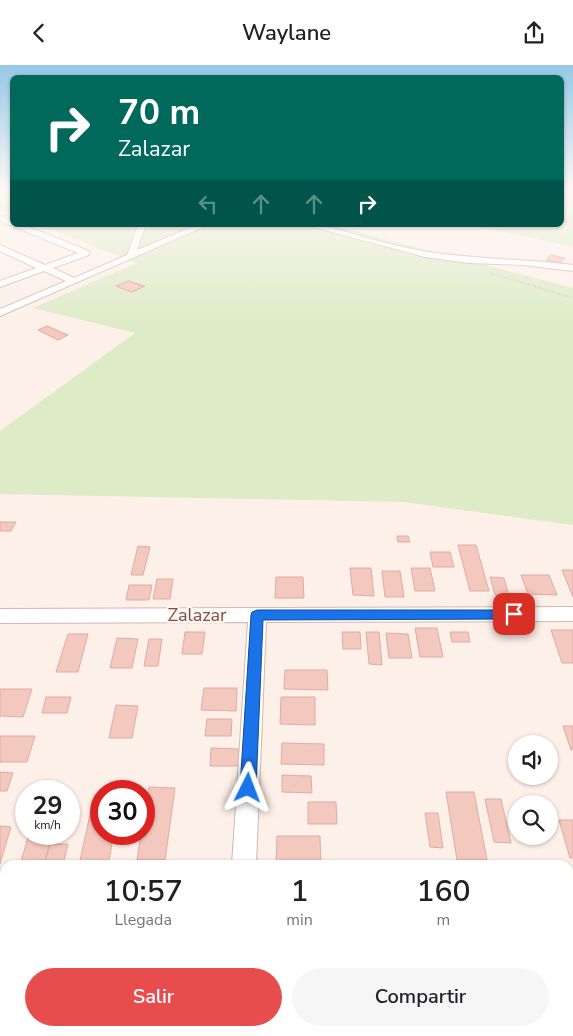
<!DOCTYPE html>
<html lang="es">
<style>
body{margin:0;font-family:"Nunito Sans",sans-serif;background:#f6f6f6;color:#202124;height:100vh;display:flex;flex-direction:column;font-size:19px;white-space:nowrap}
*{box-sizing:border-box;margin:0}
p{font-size:16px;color:#757577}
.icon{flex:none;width:28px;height:28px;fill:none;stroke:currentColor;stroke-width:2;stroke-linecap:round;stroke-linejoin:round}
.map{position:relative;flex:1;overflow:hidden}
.side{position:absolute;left:0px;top:795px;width:574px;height:176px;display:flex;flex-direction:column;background:#fff;border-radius:15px 15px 0 0;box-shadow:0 1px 4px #0004}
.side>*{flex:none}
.guide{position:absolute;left:10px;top:10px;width:554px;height:152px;border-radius:8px;box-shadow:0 1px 4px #0004;background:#00695c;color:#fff;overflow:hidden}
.fabs{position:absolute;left:508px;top:670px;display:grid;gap:10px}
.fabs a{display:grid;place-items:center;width:50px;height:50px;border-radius:50%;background:#fff;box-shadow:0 1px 4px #0004;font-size:25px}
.speed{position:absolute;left:15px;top:715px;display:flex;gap:10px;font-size:25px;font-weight:700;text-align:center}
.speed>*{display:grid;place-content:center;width:65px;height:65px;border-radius:50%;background:#fff;box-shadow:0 1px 4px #0004;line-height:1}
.speed small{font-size:12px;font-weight:400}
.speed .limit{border:8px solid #d22;background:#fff;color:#111}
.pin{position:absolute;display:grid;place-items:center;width:42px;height:42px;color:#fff;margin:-21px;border-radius:10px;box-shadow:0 2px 8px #0006}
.me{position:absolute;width:55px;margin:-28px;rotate:3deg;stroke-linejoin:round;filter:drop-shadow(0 0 4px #0008)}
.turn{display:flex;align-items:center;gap:18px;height:105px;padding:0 25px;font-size:22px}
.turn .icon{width:65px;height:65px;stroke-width:2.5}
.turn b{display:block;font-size:35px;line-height:42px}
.lanes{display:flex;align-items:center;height:48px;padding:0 25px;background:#0003;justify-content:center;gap:25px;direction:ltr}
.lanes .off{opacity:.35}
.eta{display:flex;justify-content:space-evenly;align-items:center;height:85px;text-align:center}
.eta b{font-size:30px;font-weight:600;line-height:35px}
.button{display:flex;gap:10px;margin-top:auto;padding:10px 25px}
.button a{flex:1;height:58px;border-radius:30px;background:#e74d4d;color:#fff;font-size:20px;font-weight:600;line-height:58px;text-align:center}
.button a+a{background:#f6f6f6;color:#202124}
header{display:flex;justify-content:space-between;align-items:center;height:65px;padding:0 25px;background:#fff;font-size:22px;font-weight:600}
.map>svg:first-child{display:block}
.green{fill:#ddebc6}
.building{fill:#f2c8bf;stroke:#e5aa9f}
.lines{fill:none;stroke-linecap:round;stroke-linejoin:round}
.minor-casing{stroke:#d1b8b0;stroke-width:2}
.path{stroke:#d8aba2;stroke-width:2;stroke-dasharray:0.5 2;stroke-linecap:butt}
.minor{fill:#fff;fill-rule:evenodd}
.route{fill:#1a73e8;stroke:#114b97}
.labels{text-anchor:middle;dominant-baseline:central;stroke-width:4.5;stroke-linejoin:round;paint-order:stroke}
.street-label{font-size:18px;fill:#77514b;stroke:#fff5ee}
</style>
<header><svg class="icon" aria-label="back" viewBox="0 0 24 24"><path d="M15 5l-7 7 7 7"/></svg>Waylane<svg class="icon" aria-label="share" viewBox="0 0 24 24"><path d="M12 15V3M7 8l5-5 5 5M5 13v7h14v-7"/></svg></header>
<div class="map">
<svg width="573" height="971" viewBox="0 0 573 971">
<rect width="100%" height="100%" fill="#fdf0e8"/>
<g class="green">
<polygon points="0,125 12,125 12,149 0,144"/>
<polygon points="561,125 573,125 573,182 473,160 561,160"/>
<polygon points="41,160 332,160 573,223 573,460 404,437 0,429 0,366 135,268 33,243 136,198"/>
</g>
<g class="building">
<polygon points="551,190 565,193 561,198 546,195"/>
<polygon points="128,216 145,221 132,227 116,221"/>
<polygon points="129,216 143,222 131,227 116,221"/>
<polygon points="47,261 68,270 58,275 38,265"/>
<polygon points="0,457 16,457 11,466 0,466"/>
<polygon points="397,471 408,471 410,477 398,477"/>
<polygon points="458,480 476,480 489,526 470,526"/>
<polygon points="138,481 150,482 143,510 131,510"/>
<polygon points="430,487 450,487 454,502 433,502"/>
<polygon points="350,503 371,503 374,531 353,530"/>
<polygon points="411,503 430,503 435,526 415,526"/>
<polygon points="562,505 573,505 573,532"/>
<polygon points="382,506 400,506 404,532 385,532"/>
<polygon points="521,510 549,510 557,530 528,529"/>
<polygon points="276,512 303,512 304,533 275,533"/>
<polygon points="490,512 504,513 509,531 495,530"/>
<polygon points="157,514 173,514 170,534 153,534"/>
<polygon points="129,520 152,520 149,535 126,535"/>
<polygon points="415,563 437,563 443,592 420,592"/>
<polygon points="551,565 573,565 573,598 562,598"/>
<polygon points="185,567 205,567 202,589 182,589"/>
<polygon points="342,567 360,567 361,584 343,584"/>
<polygon points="366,567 379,567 382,600 369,599"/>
<polygon points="450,567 468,567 470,577 452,577"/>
<polygon points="386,568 408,569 412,593 389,593"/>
<polygon points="68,569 88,569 78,607 56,607"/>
<polygon points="117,573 138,574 132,603 110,603"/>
<polygon points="149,574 162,574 158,601 144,601"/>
<polygon points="285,605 327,605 328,625 284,624"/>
<polygon points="204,623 237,623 236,646 201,645"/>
<polygon points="0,624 32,624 23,652 0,651"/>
<polygon points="46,632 71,632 67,648 42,648"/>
<polygon points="281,632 315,632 315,660 280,659"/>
<polygon points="116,640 138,641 132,673 109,673"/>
<polygon points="207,654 232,654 231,671 205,671"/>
<polygon points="563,661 573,661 573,685 571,685"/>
<polygon points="0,671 35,671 27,697 0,697"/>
<polygon points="282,678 324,679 324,700 281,699"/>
<polygon points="211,683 240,684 239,701 210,701"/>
<polygon points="0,707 13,708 7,726 0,726"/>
<polygon points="282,710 311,711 312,728 282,727"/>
<polygon points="149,722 175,723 165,795 137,795 141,769 144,769 144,754"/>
<polygon points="446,727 474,727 487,795 457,795"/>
<polygon points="485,734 501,734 511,778 494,777"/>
<polygon points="93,736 101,736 101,769 114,769 108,800 79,800"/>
<polygon points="308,737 336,737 337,759 308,759"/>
<polygon points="425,748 438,748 443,783 430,782"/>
<polygon points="559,755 573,755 573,793 570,793"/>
<polygon points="0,761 11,762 0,799"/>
<polygon points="29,769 52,769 44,800 20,800"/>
<polygon points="277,771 320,771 321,800 276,800"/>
<polygon points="50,779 68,779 63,800 44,800"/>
<polygon points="1,845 5,845 5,906 0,906"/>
<polygon points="569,863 573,879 573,902 569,902"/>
<polygon points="173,966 223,966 222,971 172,971"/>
<polygon points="281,966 354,966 354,969 281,968"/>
</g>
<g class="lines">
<defs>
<g id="minor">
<polygon points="0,151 12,155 12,160 24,160 89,186 89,190 53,203 74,213 127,190 138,160 146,160 137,185 197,160 208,160 0,251 0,244 66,216 44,206 0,222 0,216 36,203 0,186 0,180 45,200 78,188 0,156"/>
<path d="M306 160H320C355 169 392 181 428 187 476 194 525 194 573 200V206L523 200 469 198 425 192Z"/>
<polygon points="573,542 573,556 266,557 256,800 232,800 248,557 0,558 0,544"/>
<rect x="569" y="807" width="4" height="24"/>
<rect x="0" y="809" width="5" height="24"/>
<rect x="222" y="966" width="28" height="5"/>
</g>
</defs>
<use href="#minor" class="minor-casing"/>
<polyline class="path" points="490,208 573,233"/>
<use href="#minor" class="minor"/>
</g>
<linearGradient id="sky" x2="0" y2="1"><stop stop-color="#96c8e6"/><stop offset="0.48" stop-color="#fef8f5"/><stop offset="1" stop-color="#fef8f5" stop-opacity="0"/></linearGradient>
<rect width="573" height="261" fill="url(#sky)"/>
<polygon class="route" points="257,545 514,545 518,546 520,549 518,553 514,554 263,555 256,723 253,728 248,731 243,728 240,723 251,550 252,547"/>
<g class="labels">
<g class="street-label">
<text x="197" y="550">Zalazar</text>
</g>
</g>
</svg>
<div class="fabs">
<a><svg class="icon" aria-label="sound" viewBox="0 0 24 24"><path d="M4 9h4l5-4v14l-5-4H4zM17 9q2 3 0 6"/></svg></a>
<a><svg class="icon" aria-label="search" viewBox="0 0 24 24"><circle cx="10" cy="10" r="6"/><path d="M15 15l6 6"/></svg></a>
</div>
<div class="speed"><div>29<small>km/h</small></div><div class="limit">30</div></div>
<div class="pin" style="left:514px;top:549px;background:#d93025"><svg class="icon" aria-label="arrive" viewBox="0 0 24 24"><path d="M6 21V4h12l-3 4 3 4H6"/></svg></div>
<svg class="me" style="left:248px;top:723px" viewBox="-20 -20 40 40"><path d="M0-17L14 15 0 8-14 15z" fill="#1a73e8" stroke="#fff" stroke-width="4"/></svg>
<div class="guide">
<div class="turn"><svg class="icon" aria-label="right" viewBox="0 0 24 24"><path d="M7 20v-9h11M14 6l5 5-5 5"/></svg><div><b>70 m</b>Zalazar</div></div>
<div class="lanes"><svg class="icon off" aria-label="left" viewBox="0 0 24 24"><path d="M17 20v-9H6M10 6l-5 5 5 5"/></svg><svg class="icon off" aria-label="ahead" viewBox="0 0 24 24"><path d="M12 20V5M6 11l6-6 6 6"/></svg><svg class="icon off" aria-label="ahead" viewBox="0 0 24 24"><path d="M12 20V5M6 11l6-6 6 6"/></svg><svg class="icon" aria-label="right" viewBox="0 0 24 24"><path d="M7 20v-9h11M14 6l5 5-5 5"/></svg></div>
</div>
<section class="side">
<div class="eta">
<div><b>10:57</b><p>Llegada</p></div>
<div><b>1</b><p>min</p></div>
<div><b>160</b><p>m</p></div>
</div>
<div class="button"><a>Salir</a><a>Compartir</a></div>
</section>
</div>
